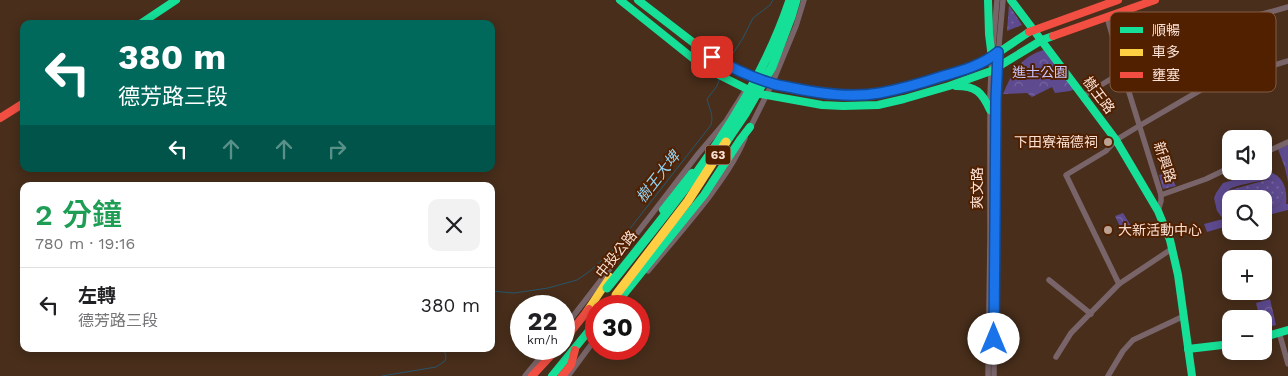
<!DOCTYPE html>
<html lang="zh-TW">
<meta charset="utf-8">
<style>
body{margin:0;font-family:"Work Sans","Noto Sans TC",sans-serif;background:#f2f2f2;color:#202124;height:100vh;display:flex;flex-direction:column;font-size:19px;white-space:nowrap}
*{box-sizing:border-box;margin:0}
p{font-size:16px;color:#757577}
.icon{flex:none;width:28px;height:28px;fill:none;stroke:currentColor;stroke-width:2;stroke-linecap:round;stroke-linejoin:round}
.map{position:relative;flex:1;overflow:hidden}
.details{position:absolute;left:20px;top:182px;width:475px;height:170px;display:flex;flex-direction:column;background:#fff;border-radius:10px;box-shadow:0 2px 12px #0003}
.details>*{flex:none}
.guide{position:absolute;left:20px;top:20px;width:475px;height:152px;border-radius:10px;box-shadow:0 2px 12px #0003;background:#00695c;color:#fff;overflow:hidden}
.tools{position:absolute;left:1222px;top:130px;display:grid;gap:10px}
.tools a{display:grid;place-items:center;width:50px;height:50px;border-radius:10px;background:#fff;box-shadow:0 2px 12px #0003;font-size:25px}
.speed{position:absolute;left:510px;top:295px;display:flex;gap:10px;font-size:25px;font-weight:700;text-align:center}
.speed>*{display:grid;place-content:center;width:65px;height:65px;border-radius:50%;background:#fff;box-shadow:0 2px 12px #0003;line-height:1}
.speed small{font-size:12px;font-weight:400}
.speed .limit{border:8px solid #d22;background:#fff;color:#111}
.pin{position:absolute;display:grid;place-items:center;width:42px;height:42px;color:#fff;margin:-21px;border-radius:10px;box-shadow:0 2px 8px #0006}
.me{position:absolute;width:55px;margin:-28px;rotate:0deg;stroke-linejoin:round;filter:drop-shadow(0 0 4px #0008)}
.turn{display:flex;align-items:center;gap:18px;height:105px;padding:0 15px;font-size:22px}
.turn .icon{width:65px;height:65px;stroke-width:2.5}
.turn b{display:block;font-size:35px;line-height:42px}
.lanes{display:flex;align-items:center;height:48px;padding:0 15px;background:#0003;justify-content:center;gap:25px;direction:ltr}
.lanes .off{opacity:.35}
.round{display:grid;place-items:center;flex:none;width:52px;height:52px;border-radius:10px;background:#f2f2f2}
.overview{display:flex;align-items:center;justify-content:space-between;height:85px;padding:0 15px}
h1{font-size:30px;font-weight:600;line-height:38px;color:#1e9e55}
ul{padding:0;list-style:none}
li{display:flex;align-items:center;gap:15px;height:75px;padding:0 15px;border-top:1px solid #e0e0e0}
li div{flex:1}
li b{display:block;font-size:19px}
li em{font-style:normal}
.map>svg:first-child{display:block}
.grass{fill:url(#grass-dots)}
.park{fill:url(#park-crowns)}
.garden{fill:#5d4a8f}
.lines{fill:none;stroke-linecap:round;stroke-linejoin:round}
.stream{stroke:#28566a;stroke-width:1}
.street{stroke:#786469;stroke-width:5.5}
.fast{stroke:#16e098;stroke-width:8}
.slow{stroke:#ffcf43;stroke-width:8}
.jam{stroke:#f24e42;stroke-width:8}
.fast-bridge{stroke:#16e098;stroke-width:9}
.slow-bridge{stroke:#ffcf43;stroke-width:9}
.route-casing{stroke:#114b97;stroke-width:12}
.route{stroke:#1a73e8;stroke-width:9}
.poi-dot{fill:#bca293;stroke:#502000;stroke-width:2}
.labels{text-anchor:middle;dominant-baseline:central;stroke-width:4;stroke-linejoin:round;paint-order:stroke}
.shield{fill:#502000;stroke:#c8a794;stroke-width:1}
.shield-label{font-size:12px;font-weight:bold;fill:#fbe1d4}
.park-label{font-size:14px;fill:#ccc4fe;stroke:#502000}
.street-label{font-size:14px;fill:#fbe1d4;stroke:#502000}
.poi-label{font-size:14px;fill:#fbe1d4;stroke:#502000;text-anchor:end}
.water-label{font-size:15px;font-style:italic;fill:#94d5f5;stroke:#502000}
.key{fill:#502000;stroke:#835a40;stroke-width:1}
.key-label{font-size:14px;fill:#fbe1d4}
</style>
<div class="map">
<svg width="1288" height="376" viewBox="0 0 1288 376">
<defs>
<pattern id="grass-dots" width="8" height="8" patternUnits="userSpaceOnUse" patternTransform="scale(1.25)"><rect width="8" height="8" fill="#5d4a8f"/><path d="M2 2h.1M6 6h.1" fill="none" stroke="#75649e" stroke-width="1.8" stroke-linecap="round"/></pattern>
<pattern id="park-crowns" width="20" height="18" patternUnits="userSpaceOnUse" patternTransform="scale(1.25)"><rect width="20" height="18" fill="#5d4a8f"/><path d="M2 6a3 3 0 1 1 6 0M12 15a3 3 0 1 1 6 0" fill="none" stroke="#75649e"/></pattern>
</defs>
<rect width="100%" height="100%" fill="#482e1b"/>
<g class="grass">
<polygon points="1009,5 1022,25 1007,31"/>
<polygon points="1169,173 1176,186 1163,189 1159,175"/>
<path d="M1270 179C1281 181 1288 194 1279 204 1274 208 1269 209 1264 210V199H1231V214L1227 210 1224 199 1230 190Z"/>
</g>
<g class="park">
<path d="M1047 49 1075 89 1070 91 1055 93 1052 87 1032 97 1027 93 1003 94C1012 72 1022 55 1047 49Z"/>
<polygon points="1288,145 1288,182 1285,168 1278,149"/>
<polygon points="1123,213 1133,229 1123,233 1115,216"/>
<polygon points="1270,299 1276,325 1264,328 1264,319 1260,319 1256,303"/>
</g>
<path class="garden" d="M1266 171C1282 174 1288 187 1286 204H1288V210L1264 216V210C1269 209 1274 208 1279 204 1288 194 1281 181 1269 179 1261 181 1236 185 1230 189 1221 196 1225 208 1231 214V225L1207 232 1204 224 1223 219 1217 211 1214 198 1216 193 1223 183Z"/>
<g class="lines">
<g class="stream">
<polyline points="728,61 743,38 753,18 770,5 773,0"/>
<path d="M491 291 514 293 548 288 577 280 590 271 614 249 711 125C714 115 709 108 707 99L717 86 720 78"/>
<polyline points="382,376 436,367 445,361 446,357 444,349"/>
</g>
<g class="street">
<polyline points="1107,17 1123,73 1161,195 1161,201 1158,211"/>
<polyline points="1237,22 1249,72"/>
<polyline points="993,45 997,0"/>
<polyline points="1083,96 1170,43 1188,35 1288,7"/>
<polyline points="749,130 772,84 796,26 804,0"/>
<polyline points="1264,153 1288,142"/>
<polyline points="1161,195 1206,179 1231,167"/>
<path d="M648 271C668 247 689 223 709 197 723 178 736 160 745 138"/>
<polyline points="1049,280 1091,314"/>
<polyline points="1119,284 1066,175 1106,151 1116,140 1139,126 1211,84 1288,61"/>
<polyline points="564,328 698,154 726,121 745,91"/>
<polyline points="1279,332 1288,364"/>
<polyline points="1056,357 1071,333 1119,284 1173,248"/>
<polyline points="525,376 547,349"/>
<polyline points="568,376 596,338"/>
<polyline points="988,376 990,240 990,95 992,54"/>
<polyline points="994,376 996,99 997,67 1003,0"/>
<polyline points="1108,376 1123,351 1133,340 1184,316"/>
</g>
<g class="fast">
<polyline points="620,0 705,68 755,93 822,105 843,106 878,105 904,99 949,86 991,71 1042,40 1053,36"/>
<polyline points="638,0 712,57 731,67 772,83 793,89 815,93 837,95 859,95 880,93 936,79 989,59 1029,32"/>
<polyline points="988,0 989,34 992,58"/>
<polyline points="1011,0 1116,140 1158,211 1170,240 1178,275 1192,376"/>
<polyline points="140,24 176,0"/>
<path d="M956 86C976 86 982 92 990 110"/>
<polyline points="663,210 692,173"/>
<polyline points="612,306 620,299 704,195 740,140 750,127"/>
<polyline points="1264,337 1288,330"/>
<polyline points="1188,349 1231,344"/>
<polyline points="552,376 596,322"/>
</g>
<polyline class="slow" points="586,313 610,277"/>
<g class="jam">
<polyline points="1029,32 1118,0"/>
<polyline points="1053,36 1155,0"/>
<polyline points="0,118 24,103"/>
<polyline points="564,340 589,309"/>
<polyline points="532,376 555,351"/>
<polyline points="562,376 571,365 575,350"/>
</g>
<g class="fast-bridge">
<polyline points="726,142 745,114 772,67 791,17 796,0"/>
<path d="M607 288C678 199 754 109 790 0"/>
</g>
<polyline class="slow-bridge" points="616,295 688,201 726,142"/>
</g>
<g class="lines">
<defs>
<path id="route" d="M712 57C730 67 750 77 771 83 778 86 786 86 793 88 822 94 851 98 880 93 901 89 922 83 943 76 961 71 983 65 998 52L996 99 994 339"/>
</defs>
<use href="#route" class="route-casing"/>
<use href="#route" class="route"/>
</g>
<g class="poi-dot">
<circle cx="1108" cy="142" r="5"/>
<circle cx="1108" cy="230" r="5"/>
</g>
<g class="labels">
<rect class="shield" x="705.5" y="145.5" width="25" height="19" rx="4"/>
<g class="shield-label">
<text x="718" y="155">63</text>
</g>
<g class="park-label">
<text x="1040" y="72">進士公園</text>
</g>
<g class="street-label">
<text transform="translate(1099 95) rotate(53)">樹王路</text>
<text transform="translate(1165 162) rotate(72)">新興路</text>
<text transform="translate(977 188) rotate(-90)">爽文路</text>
<text transform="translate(616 254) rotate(-51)">中投公路</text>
</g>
<g class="poi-label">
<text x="1098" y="142">下田寮福德祠</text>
<text x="1118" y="230" text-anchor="start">大新活動中心</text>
</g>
<g class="water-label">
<text transform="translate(658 177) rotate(-52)">樹王大埤</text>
</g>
</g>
<rect x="1110" y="12" width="166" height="80" rx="8" class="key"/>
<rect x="1120" y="27" width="23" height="6" fill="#16e098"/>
<rect x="1120" y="49" width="23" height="7" fill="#ffcf43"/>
<rect x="1120" y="72" width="23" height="6" fill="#f24e42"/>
<g class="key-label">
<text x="1152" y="35">順暢</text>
<text x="1152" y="57">車多</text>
<text x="1152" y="80">壅塞</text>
</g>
</svg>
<div class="tools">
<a><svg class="icon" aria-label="sound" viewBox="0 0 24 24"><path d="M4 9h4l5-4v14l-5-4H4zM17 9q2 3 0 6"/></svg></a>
<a><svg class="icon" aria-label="search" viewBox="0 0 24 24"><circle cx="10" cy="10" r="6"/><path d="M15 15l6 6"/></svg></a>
<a>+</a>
<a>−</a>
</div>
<div class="speed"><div>22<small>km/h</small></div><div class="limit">30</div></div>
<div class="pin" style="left:712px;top:57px;background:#d93025"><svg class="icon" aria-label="arrive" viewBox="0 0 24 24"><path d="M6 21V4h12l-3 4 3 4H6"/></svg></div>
<svg class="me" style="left:994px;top:339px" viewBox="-20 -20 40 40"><circle r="19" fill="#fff"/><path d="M0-13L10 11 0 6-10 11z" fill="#1a73e8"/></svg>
<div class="guide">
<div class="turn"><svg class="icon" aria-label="left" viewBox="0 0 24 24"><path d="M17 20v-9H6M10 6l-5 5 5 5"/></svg><div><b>380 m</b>德芳路三段</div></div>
<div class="lanes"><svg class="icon" aria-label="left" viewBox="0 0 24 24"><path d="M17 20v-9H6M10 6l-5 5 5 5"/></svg><svg class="icon off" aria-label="ahead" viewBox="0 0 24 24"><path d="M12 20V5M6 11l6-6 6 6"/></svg><svg class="icon off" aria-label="ahead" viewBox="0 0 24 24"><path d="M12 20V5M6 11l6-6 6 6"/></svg><svg class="icon off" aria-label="right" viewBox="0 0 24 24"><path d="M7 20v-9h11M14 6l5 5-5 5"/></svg></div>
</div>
<section class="details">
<div class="overview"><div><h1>2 分鐘</h1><p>780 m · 19:16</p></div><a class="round"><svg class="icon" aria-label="close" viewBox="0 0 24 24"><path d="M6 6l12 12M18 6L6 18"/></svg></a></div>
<ul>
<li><svg class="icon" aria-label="left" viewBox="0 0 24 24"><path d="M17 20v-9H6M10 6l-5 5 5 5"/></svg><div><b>左轉</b><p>德芳路三段</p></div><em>380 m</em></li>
</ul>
</section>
</div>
